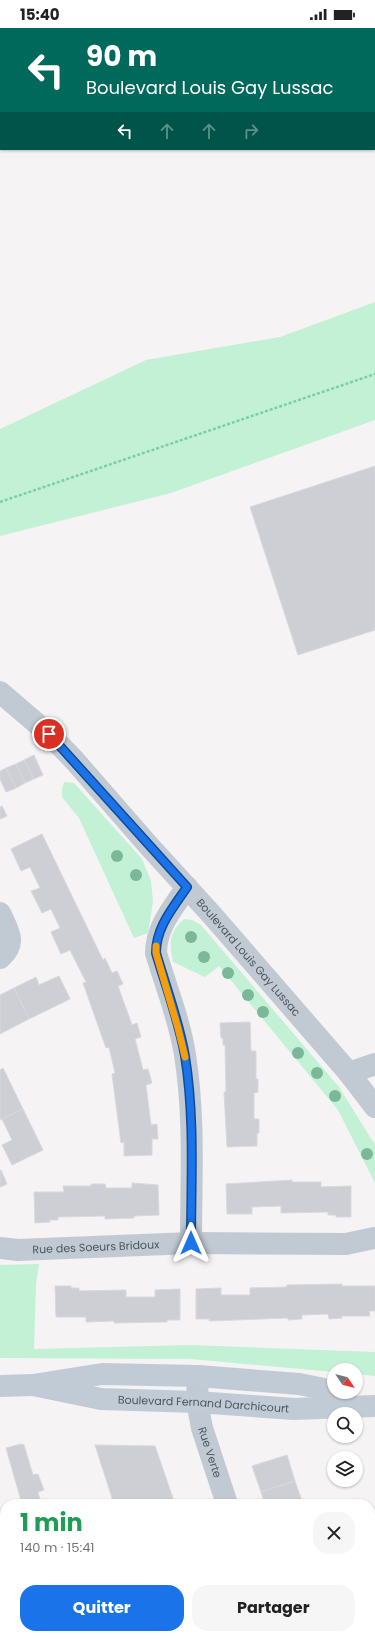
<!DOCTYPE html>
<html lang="fr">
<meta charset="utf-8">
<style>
body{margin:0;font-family:Poppins,sans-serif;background:#f6f6f6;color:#222;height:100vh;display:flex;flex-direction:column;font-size:15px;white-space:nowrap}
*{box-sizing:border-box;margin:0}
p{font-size:13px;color:#767676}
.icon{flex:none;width:22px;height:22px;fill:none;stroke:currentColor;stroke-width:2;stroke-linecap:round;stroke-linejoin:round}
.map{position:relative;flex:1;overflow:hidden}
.details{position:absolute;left:0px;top:1471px;width:375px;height:140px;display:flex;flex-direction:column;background:#fff;border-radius:16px 16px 0 0;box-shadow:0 1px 3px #0004}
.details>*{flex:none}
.banner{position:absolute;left:0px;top:0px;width:375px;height:122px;box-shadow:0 1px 3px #0004;background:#00695c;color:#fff;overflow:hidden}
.needle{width:26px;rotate:125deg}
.controls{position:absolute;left:327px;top:1335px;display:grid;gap:8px}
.controls a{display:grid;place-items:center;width:36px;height:36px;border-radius:50%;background:#fff;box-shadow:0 1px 3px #0004;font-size:20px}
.pin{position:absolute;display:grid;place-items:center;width:34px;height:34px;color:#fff;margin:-17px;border:2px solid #fff;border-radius:50%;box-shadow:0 1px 4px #0007}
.me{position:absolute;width:44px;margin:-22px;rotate:0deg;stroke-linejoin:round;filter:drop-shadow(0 0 3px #0008)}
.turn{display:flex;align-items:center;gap:14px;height:84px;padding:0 20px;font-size:18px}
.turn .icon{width:52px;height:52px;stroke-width:2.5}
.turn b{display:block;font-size:28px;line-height:34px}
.lanes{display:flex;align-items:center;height:38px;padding:0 20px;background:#0003;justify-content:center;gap:20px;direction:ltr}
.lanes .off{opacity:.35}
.round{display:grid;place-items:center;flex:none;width:42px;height:42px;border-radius:16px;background:#f6f6f6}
.summary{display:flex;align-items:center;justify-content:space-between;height:68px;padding:0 20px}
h1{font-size:24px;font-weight:700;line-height:30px;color:#1e9e55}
.button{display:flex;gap:8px;margin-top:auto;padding:8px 20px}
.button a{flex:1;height:46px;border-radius:16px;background:#1a73e8;color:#fff;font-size:16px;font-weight:700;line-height:46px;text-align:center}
.button a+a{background:#f6f6f6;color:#222}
.status{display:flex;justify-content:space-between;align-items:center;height:28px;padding:0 20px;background:#fff;direction:ltr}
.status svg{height:11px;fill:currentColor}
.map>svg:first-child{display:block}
.green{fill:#c3f1d5}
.building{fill:#cdcfd5;stroke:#d7d9de}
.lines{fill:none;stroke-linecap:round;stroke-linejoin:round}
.path{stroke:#7ad0a6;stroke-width:2.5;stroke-dasharray:3 2;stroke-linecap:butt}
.minor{stroke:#c1cad2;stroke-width:22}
.secondary{stroke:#c1cbd6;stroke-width:22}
.tree{fill:#7bb799}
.route-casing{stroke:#114b97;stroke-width:10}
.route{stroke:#1a73e8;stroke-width:7}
.slow{stroke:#f59e0b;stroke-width:7}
.labels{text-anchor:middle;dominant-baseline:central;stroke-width:3;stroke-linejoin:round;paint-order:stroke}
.street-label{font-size:11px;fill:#4a5661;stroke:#fff}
</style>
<div class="status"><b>15:40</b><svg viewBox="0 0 49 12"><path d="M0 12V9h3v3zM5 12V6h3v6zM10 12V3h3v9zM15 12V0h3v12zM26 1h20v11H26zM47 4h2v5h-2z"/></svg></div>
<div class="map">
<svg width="375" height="1611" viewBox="0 0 375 1611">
<rect width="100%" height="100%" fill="#f5f3f3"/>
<g class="green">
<polygon points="375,274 375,392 171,465 0,508 0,401 146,332 280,309"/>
<polygon points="64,754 74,755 142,831 151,853 153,874 148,905 134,910 79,790 62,769 62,761"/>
<path d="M184 891 192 892 201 897 339 1059 375 1117V1155L338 1082 219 938 205 949 173 934C169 915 169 904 184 891Z"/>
<polygon points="39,1236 36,1256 34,1321 191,1317 375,1324 375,1348 356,1346 356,1342 334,1342 334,1344 191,1331 0,1330 0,1237"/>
</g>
<g class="building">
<polygon points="375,438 375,602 298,627 250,479"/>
<polygon points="34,727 43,747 34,751 24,732"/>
<polygon points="24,732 34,751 25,755 16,736"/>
<polygon points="16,736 25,755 16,760 6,740"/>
<polygon points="6,740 16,760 6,764 0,751 0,743"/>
<polygon points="2,778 7,788 0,791 0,779"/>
<polygon points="42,806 103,932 105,930 112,945 117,943 123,956 118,958 132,997 137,995 141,1009 135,1011 143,1042 148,1041 152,1055 146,1057 151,1097 157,1096 158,1111 152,1111 152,1127 124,1128 124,1114 121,1115 112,1046 115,1045 109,1019 106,1020 83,955 86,954 70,922 61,926 51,904 60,900 51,881 42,885 31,863 40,860 30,839 21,843 11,821"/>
<polygon points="59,948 70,971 29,991 14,960 36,949 39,957"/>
<polygon points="14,960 29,991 0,1006 0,967"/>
<polygon points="250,994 251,1023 256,1023 256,1051 258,1051 258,1064 254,1065 254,1091 259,1091 259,1105 257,1105 257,1118 227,1119 224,1064 226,1064 225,1017 223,1017 223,1010 221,1010 220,995"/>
<polygon points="3,1040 23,1081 0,1092 0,1042"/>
<polygon points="23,1081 43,1122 12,1137 2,1117 12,1112 2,1091"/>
<polygon points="1,1142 7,1156 0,1159 0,1143"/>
<polygon points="292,1152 292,1154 321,1154 321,1159 351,1158 351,1189 336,1189 336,1187 328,1187 328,1184 281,1185 281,1178 252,1179 252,1186 227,1186 226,1156"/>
<polygon points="132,1155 158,1157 159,1187 134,1188 134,1190 105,1191 105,1188 58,1189 58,1192 50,1192 50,1194 35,1195 34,1164 64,1164 63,1158 91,1158 91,1156 105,1156 106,1160 132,1160"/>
<polygon points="342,1256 342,1258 375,1258 375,1283 369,1283 370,1288 342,1288 342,1290 329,1291 328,1286 302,1287 302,1291 288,1292 288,1290 209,1293 210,1291 196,1291 196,1261 221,1260 221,1267 250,1267 250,1260 287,1259 287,1257"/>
<polygon points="55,1258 71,1258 71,1260 79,1260 79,1263 126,1262 126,1269 155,1269 155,1262 180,1261 180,1292 167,1292 167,1294 114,1295 114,1293 86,1294 86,1289 56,1289"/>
<polygon points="21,1416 24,1417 33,1447 38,1446 44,1462 38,1464 41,1476 22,1476 6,1420"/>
<polygon points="95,1417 155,1418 175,1476 114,1476"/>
<polygon points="287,1427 295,1453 261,1464 252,1438"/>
<polygon points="295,1453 303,1476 265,1476 261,1464"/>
<polygon points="0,1483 5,1503 5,1511 4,1511 5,1579 4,1579 0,1564"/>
<polygon points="0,1564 4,1579 0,1580"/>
<polygon points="156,1606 198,1606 199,1611 141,1611"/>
<polygon points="328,1606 362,1606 364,1611 325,1611 324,1607"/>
</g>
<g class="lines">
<polyline class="path" points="0,474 375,346"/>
<g class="minor">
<path id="s1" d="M0 664 49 706 75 733 149 818 212 887 349 1045 375 1079"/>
<path d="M187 859C173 880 156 899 156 925 166 959 180 993 185 1027 195 1090 191 1153 191 1215"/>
<path d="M0 885C8 903 18 915 0 930"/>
<polyline points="349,1045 375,1036"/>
<path id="s2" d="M0 1220 18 1222 191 1215 346 1216 374 1210"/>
<path id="s3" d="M198 1348 197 1374 202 1400 227 1476"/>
<polyline points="271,1606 272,1611"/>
</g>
<g class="secondary">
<path id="s4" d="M33 1357 101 1371 197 1374 294 1381 375 1378"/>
<polyline points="0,1358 33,1357 102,1346 198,1348 299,1356 334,1363"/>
</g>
</g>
<g class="tree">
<circle cx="117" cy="828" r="6"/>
<circle cx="136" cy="847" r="6"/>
<circle cx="191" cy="909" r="6"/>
<circle cx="204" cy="929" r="6"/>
<circle cx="228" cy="945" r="6"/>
<circle cx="248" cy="967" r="6"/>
<circle cx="263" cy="984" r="6"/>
<circle cx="298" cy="1025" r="6"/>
<circle cx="317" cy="1045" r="6"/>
<circle cx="335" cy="1068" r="6"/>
<circle cx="367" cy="1126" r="6"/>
</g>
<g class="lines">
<defs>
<path id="route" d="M49 706 187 859C173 880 156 899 156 925 166 959 179 993 185 1028 195 1090 191 1153 191 1215"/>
</defs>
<use href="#route" class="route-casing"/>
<use href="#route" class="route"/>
<polyline class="slow" points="156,918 156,925 178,1000 185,1029"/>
</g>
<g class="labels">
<g class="street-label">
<text stroke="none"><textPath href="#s1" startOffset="364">Boulevard Louis Gay Lussac</textPath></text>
<text stroke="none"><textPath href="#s2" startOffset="96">Rue des Soeurs Bridoux</textPath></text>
<text stroke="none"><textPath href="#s4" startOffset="172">Boulevard Fernand Darchicourt</textPath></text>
<text stroke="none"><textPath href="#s3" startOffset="78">Rue Verte</textPath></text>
</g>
</g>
</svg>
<div class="controls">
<a><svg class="needle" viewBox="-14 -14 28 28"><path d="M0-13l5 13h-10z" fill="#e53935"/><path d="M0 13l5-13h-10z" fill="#767676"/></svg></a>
<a><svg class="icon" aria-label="search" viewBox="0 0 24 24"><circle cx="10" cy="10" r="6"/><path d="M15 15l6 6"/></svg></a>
<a><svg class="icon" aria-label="layers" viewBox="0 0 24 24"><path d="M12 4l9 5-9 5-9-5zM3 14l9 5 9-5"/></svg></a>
</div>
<div class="pin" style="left:49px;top:706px;background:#d93025"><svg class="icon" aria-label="arrive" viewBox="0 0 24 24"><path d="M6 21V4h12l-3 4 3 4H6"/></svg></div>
<svg class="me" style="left:191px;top:1215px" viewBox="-20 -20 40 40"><path d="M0-17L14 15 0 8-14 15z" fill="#1a73e8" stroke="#fff" stroke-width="4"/></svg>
<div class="banner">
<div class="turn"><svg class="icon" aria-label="left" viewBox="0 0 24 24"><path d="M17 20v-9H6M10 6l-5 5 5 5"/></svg><div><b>90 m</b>Boulevard Louis Gay Lussac</div></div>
<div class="lanes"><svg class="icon" aria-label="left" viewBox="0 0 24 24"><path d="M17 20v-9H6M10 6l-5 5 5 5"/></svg><svg class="icon off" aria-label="ahead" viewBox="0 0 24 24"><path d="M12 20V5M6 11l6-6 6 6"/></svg><svg class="icon off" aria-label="ahead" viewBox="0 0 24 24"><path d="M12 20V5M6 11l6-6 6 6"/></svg><svg class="icon off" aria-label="right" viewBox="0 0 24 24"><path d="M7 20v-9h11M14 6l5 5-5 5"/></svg></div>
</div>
<section class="details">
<div class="summary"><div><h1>1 min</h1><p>140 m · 15:41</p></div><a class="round"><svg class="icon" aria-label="close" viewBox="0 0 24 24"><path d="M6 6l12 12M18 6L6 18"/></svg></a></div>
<div class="button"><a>Quitter</a><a>Partager</a></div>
</section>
</div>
